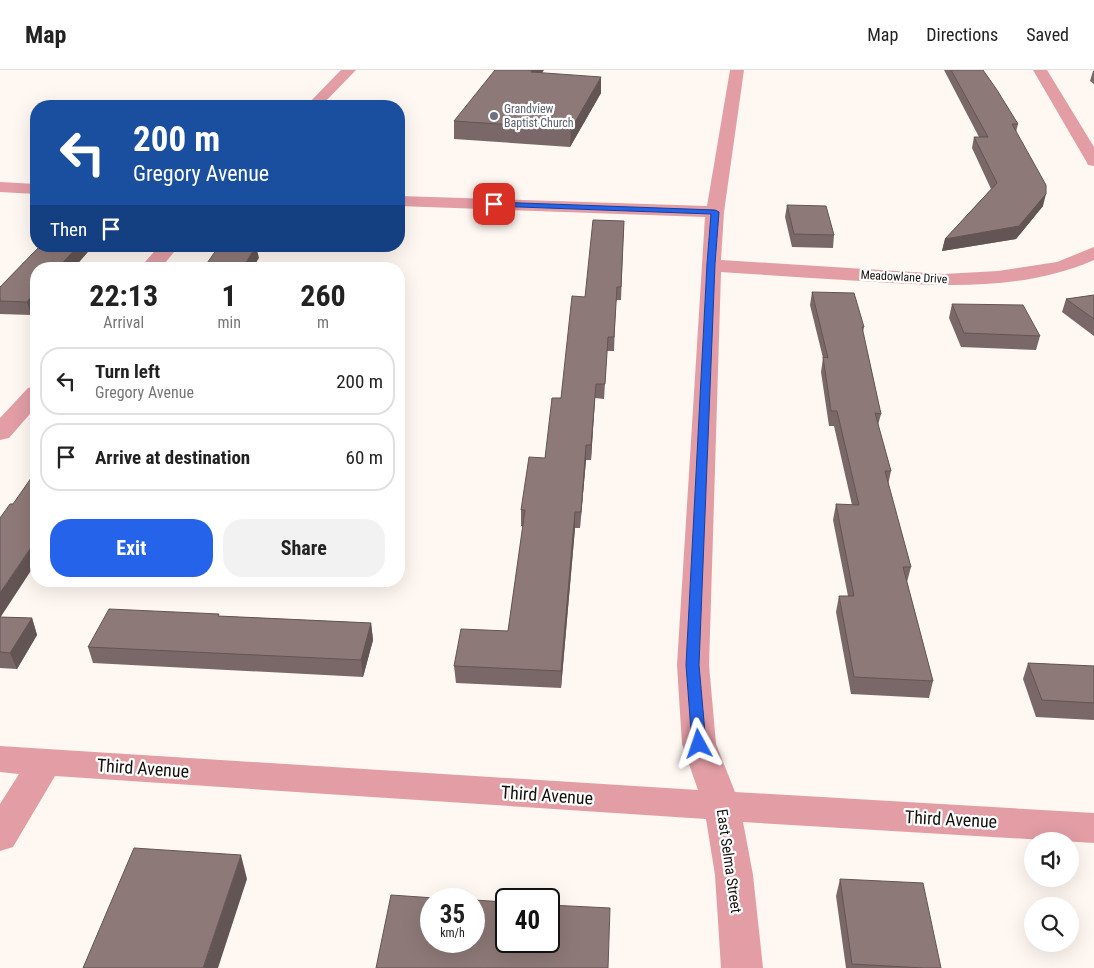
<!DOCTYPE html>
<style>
body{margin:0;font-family:"Roboto Condensed",sans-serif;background:#f2f2f2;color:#222;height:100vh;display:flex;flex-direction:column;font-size:19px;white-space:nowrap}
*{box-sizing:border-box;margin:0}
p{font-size:16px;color:#767676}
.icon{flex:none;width:28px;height:28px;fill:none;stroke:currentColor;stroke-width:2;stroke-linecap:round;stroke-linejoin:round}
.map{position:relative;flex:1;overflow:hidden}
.sheet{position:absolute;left:30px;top:192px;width:375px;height:325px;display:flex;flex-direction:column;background:#fff;border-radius:20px;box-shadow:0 5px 20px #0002}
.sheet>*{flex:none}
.guide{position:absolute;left:30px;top:30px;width:375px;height:152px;border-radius:20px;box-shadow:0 5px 20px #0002;background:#1a4fa0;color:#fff;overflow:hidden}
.buttons{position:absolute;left:1024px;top:762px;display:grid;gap:10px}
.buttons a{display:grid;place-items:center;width:55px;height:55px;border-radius:50%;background:#fff;box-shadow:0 5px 20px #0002;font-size:25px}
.speed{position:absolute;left:420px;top:818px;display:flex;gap:10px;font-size:25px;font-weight:700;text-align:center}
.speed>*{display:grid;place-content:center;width:65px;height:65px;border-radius:50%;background:#fff;box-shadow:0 5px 20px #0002;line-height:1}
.speed small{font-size:12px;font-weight:400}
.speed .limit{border:2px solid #111;border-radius:8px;background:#fff;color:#111}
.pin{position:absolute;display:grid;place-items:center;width:42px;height:42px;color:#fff;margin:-21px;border-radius:10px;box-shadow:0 2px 8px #0006}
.me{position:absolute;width:55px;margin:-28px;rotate:355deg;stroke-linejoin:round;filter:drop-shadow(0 0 4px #0008)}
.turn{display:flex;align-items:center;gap:18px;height:105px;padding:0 20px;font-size:22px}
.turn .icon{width:65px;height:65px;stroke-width:2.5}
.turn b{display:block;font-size:35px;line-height:42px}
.then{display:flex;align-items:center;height:48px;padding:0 20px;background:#0003;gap:10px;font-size:19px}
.eta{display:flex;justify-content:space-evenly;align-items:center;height:85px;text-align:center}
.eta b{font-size:30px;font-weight:700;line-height:35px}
.primary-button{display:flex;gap:10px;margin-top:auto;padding:10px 20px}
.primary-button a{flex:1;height:58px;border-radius:20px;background:#2563eb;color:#fff;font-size:20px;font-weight:700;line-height:58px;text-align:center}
.primary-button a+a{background:#f2f2f2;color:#222}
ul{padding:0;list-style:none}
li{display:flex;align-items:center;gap:15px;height:68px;margin:0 10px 8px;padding:0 10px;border:2px solid #e0e0e0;border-radius:20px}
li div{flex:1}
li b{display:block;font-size:19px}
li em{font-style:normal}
header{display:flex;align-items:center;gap:30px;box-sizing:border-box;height:70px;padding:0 25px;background:#fff;border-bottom:1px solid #e0e0e0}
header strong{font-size:24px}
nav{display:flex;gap:28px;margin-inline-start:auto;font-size:18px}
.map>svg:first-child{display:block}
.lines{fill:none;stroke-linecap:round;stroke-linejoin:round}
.minor{fill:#e29da5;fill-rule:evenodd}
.wall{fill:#796867}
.shaded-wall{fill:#635554}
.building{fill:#8d7978;stroke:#635554}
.route{fill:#2563eb;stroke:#184099}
.worship-dot{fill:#6b7280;stroke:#fff;stroke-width:2}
.labels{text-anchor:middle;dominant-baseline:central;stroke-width:4.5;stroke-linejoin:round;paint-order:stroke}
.far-worship-label{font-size:12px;fill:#5b616d;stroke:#fff;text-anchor:start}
.far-street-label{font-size:12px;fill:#16100c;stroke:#fff}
.street-label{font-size:15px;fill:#16100c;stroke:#fff}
.near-street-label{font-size:18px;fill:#16100c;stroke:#fff}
</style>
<header>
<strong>Map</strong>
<nav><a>Map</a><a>Directions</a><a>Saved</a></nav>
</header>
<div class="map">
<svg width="1094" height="898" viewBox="0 0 1094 898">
<rect width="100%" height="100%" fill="#fef7f2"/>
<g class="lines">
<g class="minor">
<polygon points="341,0 356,0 321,36 306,36"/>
<path d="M730 0H744L724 142 721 190 944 204 998 201 1057 192 1094 177V190C1021 222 939 216 861 211 814 208 768 205 721 202L709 595 716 674 735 722 1094 743V773L743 752 753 805 763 898H721L715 805 706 749 55 706 13 777 0 781V734L19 704 0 702V676L698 720 682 674 677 595 705 147 399 136V126L707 136Z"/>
<polygon points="1033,0 1047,0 1094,77 1094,96 1088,95 1086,91"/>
<polygon points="0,112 36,114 36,124 0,122"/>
<polygon points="159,176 179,176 160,199 139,199"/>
<polygon points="36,316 36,337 9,368 0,370 0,348 28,318"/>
</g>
</g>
<g class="wall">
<polygon points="944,0 983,0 1018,54 1016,62 1043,136 1016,169 942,181 945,169 991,119 972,78 974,67 979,67"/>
<polygon points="1093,1 1094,1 1094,14 1090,11"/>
<polygon points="542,3 601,23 570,77 454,69 454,51"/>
<polygon points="787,135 834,165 833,178 792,177 785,147"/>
<polygon points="624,151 621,230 616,230 614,281 607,281 604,329 595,328 591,390 586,390 580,458 575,458 561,618 456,613 454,596 508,561 523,456 521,456 521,440 545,388 561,328 585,227"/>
<polygon points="40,176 93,176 73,199 36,199 36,239 31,245 0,244 0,217"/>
<polygon points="812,222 864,257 863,262 881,344 878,355 891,401 888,415 911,497 907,512 933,611 929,628 851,624 836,542 839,526 848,526 833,450 836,434 852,435 834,356 829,356 821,302 823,288 810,235"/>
<polygon points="1094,225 1094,266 1062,242 1066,229"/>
<polygon points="952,234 1040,266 1036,280 961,277 949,248"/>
<polygon points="13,434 1,547 32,548 37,565 17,599 0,598 0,448"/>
<polygon points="219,544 219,546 371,553 373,570 363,607 93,593 88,577"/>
<polygon points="1028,593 1094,596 1094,650 1036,647 1023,609"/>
<polygon points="840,809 941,898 846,898 836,826"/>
</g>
<g class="shaded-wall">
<polygon points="532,0 544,0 531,19 531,2"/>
<polygon points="601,7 601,23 570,77 571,59"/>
<polygon points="1046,124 1043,136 1016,169 942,181 945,169"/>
<polygon points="78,176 93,176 73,199 57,199"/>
<polygon points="256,176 259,188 252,199 242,199"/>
<polygon points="36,221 36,239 31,245 27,232"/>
<polygon points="596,314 595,328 591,390 591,375"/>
<polygon points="586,375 586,390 580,458 581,442"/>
<polygon points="575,442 575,458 561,618 561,601"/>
<polygon points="36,470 36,493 0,548 0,523"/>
<polygon points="32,548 37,565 17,599 10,583"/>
<polygon points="371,553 373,570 363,607 361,590"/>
<polygon points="241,785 247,809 218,898 203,898"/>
</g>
<g class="building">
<polygon points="495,0 532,0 531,2 601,7 571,59 454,51"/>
<polygon points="951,0 983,0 997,20 1018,54 1012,54 1046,115 1046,124 1019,156 945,169 997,113 974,67 988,67"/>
<polygon points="787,135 826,136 834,165 794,164"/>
<polygon points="593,150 624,151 621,217 617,217 614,267 608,267 605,314 596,314 591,375 586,375 581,442 575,442 561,601 454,596 461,559 508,561 525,440 521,440 529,387 545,388 552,328 561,328 572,226 585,227"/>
<polygon points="40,176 78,176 57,199 36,199 36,221 27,232 0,231 0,217"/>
<polygon points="219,176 256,176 242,199 203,199"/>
<polygon points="812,222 854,223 864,257 862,257 881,344 875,343 891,401 885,401 911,497 903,497 933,611 854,607 839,526 854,526 836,434 859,435 837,341 831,341 823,287 828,288"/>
<polygon points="1094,225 1094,249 1066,229"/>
<polygon points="952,234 1023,235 1040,266 964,263"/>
<polygon points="36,401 36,470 0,523 0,448 10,434 13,434"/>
<polygon points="109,539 219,544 218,546 371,553 361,590 88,577"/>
<polygon points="0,547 32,548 10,583 0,582"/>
<polygon points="1028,593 1094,596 1094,633 1042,630"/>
<polygon points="134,778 241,785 203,898 83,898"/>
<polygon points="840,809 923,813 941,898 924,898 852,894"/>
<polygon points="391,825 449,829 431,829 431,871 474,871 474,830 506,832 506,871 549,871 549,835 610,838 608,898 376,898"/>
</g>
<polygon class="route" points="494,132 715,140 719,142 715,194 699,595 706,674 704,678 699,679 694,678 692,674 686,595 707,194 711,144 492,136 492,133"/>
<circle class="worship-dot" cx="494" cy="46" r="5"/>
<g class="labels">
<g class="far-worship-label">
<text x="504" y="39">Grandview<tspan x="504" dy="14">Baptist Church</tspan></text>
</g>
<g class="far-street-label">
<text transform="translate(904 207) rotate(3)">Meadowlane Drive</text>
</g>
<g class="street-label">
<text transform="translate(729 791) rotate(82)">East Selma Street</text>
</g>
<g class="near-street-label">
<text transform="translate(143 698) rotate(4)">Third Avenue</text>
<text transform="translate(547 725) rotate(4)">Third Avenue</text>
<text transform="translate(951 749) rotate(3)">Third Avenue</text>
</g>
</g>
</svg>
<div class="buttons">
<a><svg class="icon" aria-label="sound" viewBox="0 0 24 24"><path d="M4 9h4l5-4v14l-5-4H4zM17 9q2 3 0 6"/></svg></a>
<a><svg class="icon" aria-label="search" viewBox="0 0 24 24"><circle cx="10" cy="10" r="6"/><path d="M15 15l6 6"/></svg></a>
</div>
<div class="speed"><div>35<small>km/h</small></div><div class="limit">40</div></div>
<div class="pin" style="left:494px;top:134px;background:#d93025"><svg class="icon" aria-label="arrive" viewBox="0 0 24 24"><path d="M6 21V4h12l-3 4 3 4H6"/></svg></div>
<svg class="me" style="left:699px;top:674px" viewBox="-20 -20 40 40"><path d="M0-17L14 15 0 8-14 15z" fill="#2563eb" stroke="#fff" stroke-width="4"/></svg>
<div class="guide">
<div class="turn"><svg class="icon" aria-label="left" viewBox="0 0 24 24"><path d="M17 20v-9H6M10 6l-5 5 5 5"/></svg><div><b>200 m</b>Gregory Avenue</div></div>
<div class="then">Then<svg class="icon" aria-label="arrive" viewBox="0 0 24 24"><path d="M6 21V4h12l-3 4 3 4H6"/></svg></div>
</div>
<section class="sheet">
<div class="eta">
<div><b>22:13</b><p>Arrival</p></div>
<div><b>1</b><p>min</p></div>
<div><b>260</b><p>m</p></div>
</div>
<ul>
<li><svg class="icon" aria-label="left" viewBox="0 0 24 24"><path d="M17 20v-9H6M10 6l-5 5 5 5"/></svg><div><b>Turn left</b><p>Gregory Avenue</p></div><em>200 m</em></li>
<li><svg class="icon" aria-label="arrive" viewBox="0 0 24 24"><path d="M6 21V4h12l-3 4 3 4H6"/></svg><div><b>Arrive at destination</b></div><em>60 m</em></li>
</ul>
<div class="primary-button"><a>Exit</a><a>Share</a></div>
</section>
</div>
